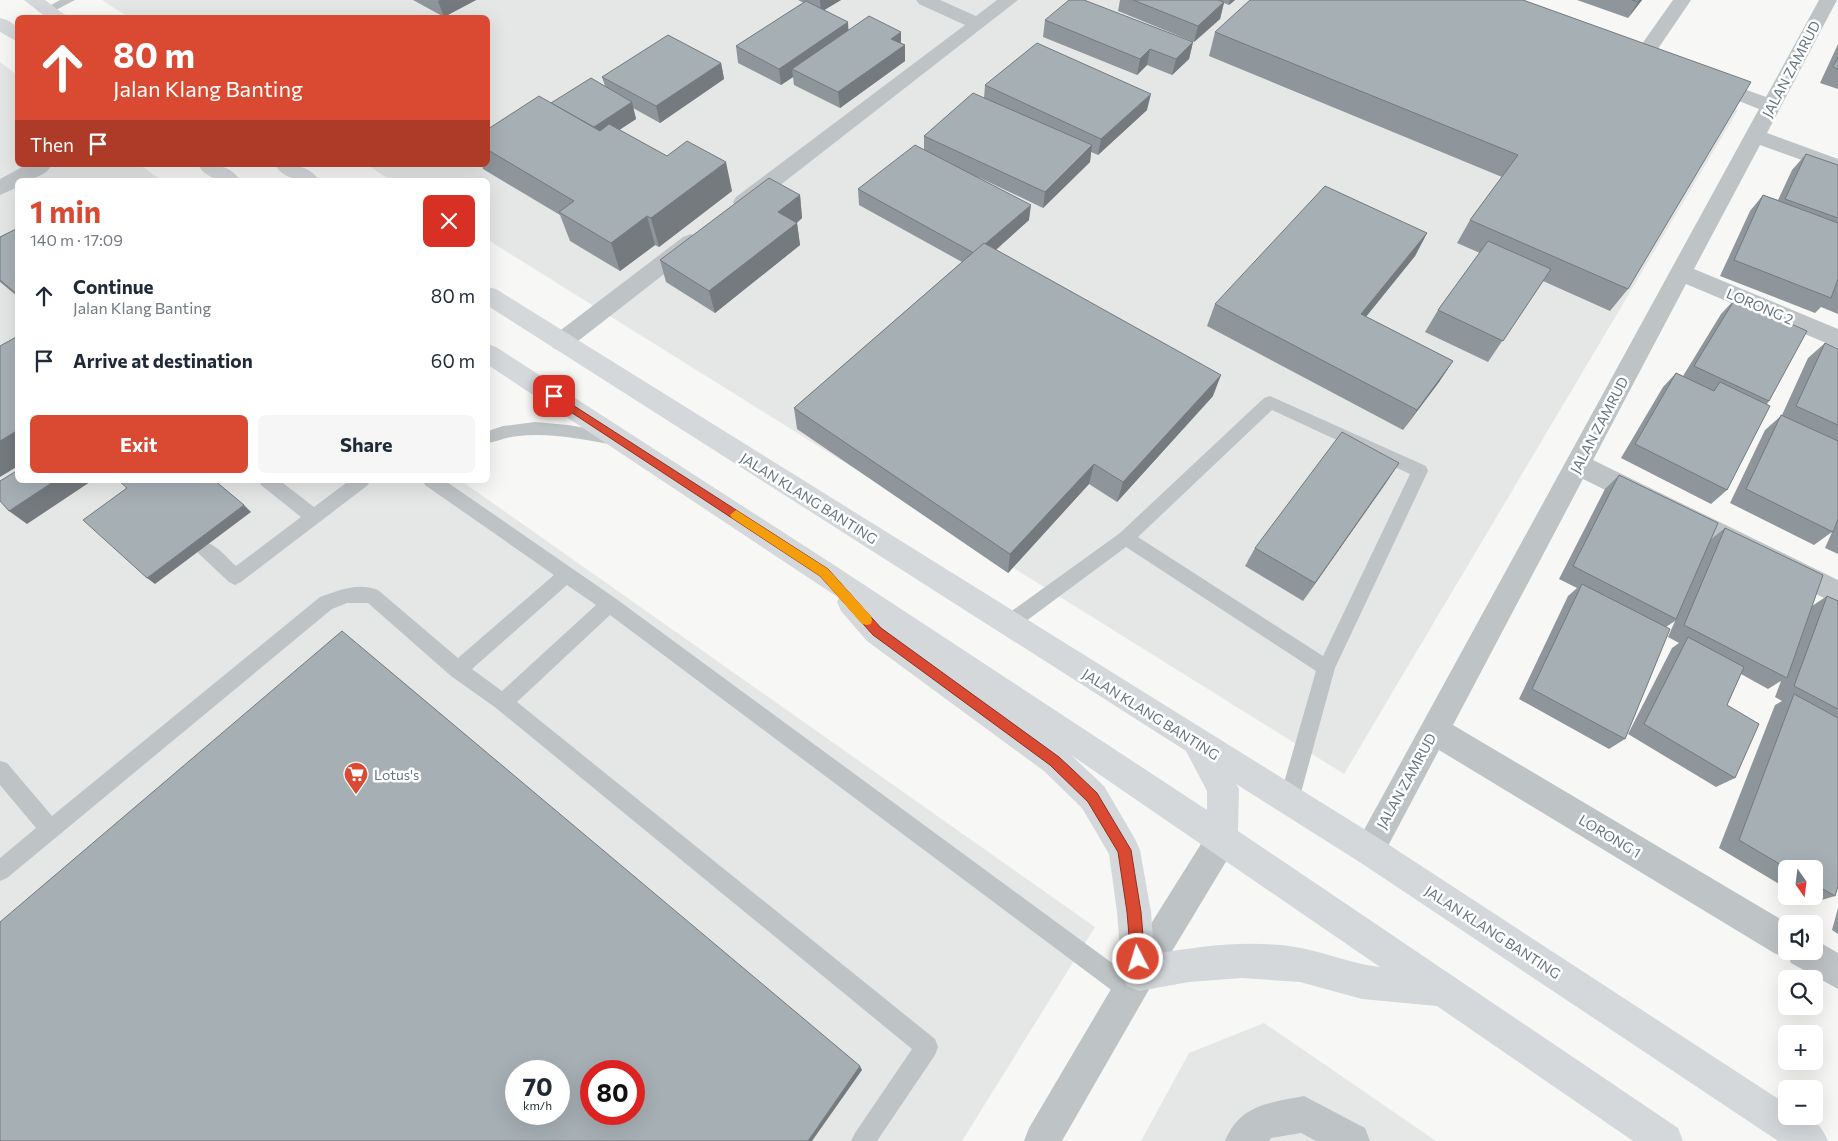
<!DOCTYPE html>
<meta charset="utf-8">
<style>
body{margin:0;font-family:Commissioner,sans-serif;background:#f6f6f7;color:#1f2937;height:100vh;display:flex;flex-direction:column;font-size:19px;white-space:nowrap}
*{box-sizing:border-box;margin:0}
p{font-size:16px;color:#747a83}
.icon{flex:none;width:28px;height:28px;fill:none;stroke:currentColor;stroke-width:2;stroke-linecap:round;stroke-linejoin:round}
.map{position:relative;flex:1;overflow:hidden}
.side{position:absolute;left:15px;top:178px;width:475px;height:305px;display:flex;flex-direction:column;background:#fff;border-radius:8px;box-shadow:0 5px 20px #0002}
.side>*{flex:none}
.hud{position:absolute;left:15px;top:15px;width:475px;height:152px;border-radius:8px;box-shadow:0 5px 20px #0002;background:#da4a32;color:#fff;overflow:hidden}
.needle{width:32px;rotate:166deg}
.controls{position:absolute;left:1778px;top:860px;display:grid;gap:10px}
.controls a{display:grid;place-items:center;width:45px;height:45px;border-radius:8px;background:#fff;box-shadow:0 5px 20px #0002;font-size:25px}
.speed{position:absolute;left:505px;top:1060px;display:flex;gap:10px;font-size:25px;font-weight:700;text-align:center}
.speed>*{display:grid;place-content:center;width:65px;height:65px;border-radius:50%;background:#fff;box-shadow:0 5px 20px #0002;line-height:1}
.speed small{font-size:12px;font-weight:400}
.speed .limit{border:8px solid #d22;background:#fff;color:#111}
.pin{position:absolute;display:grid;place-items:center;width:42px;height:42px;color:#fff;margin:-21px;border-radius:10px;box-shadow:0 2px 8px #0006}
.me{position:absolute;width:55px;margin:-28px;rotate:355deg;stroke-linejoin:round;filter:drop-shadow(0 0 4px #0008)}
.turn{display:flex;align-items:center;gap:18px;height:105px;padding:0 15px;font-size:22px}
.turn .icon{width:65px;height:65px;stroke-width:2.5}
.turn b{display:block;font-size:35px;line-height:42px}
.then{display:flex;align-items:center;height:48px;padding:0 15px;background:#0003;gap:10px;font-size:19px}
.round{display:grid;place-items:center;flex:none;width:52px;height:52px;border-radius:8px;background:#f6f6f7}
.summary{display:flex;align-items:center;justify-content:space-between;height:85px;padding:0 15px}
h1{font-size:30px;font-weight:700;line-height:38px;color:#da4a32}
.button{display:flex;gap:10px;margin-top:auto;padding:10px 15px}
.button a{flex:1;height:58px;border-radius:8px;background:#da4a32;color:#fff;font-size:20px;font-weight:700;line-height:58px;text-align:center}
.button a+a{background:#f6f6f7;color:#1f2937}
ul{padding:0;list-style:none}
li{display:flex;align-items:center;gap:15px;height:65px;padding:0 15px}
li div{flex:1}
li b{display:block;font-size:19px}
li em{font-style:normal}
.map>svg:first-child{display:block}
.built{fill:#e5e7e6;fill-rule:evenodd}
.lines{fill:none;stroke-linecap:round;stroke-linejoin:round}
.service{fill:#bec3c6;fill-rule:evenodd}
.minor{fill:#bec3c6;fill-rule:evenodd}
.trunk{fill:#d4d8db;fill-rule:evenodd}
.wall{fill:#8f969b}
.shaded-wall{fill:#747a7e}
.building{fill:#a6afb4;stroke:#747a7e;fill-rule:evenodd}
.route{fill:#da4a32;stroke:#8e3020}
.slow{fill:#f59e0b}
.labels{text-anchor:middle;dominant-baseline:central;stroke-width:5;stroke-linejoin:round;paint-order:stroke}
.street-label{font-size:14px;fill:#64757e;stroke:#fff}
.poi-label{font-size:14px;fill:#64757e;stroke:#fff;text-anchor:start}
</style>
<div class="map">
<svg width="1838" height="1141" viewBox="0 0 1838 1141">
<rect width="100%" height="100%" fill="#f7f7f5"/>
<g class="built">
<polygon points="102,0 1439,0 1738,110 1344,774 488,240 488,180 391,180 367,165 488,165 488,18 130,18"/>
<path d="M0 62 17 75 18 165H140L161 180H18V480H460L1095 927 962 1141H0ZM516 1071H559V1114H516ZM591 1071H634V1114H591Z"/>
<polygon points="1264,1023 1436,1141 1141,1141 1189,1053"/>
</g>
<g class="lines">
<g class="service">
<polygon points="60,0 75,0 52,12 48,14 42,10"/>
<path d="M1270 396 1426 466 1428 471 1335 668 1299 800 1296 807 1289 810 1282 807 1279 800 1316 671 1126 547 1014 630 1008 632 1002 630 999 624 1002 618 1120 533 1264 398ZM1272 410 1410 474 1323 656 1138 537Z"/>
<path d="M535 422 568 425 622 434 624 439 622 444 616 445C584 440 551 432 518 436 508 437 498 441 488 443V431L503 426Z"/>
<path d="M259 480H279L314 507 350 480H370L368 485 241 582 235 585 229 582 198 553 195 548 198 543C212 538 226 557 236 566L301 517 261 485Z"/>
<path d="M423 480H444L615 598 1138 982 1141 990 1138 998 1130 1001 1122 998 610 615 517 702 935 1039 938 1047 935 1055 877 1141H851L855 1133 912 1049 496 708 451 676 368 603H347L332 609 7 878 0 881V858L36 828 0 785V761L7 763 52 816 320 597C339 590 358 582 378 590L458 658 554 575 425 485ZM567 585 596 605 502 691 472 669Z"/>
</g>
<g class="minor">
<polygon points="916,0 940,0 976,16 997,0 1018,0 752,207 744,209 736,207 733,202 736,197 965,25 919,4"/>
<polygon points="1673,0 1691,0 1649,62 1642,64 1635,62 1632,58"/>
<polygon points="1819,0 1837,0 1767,133 1838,159 1838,173 1760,145 1694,269 1838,329 1838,348 1686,284 1593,460 1838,580 1838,605 1583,479 1453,725 1789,924 1786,924 1786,951 1814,951 1814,939 1838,953 1838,989 1791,963 1789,957 1786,958 1774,953 1439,750 1380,861 1369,866 1358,861 1353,850 1759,109 1701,86 1698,82 1701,78 1708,76 1766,97"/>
<path d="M26 165H52C45 177 30 180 18 180V187L0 195V179Z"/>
<polygon points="691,234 699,237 702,242 699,247 569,348 561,351 553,348 549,342 553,336 683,237"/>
<polygon points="1222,823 1233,828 1238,839 1233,850 1151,986 1062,1141 1024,1141 1029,1128 1127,962 1211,828"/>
<path d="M1304 1096 1365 1128 1370 1141H1316L1301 1133 1271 1138 1269 1141H1225C1240 1104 1269 1103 1304 1096Z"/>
</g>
<g class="trunk">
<polygon points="24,0 45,0 69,18 47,18"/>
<polygon points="0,18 7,20 18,27 18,42 0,32"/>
<path d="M198 165C215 165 229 164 240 180 222 180 208 181 198 165Z"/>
<path d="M275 165C292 165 308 164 319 180 301 180 285 181 275 165Z"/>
<path d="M488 287 496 289 1380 839 1786 1104V1116C1808 1116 1820 1120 1828 1141H1778L1358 861 1236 784 1239 789 1238 831 1678 1128 1683 1141H1633L1437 1006 1362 999 1300 982 1242 978 1189 982 1139 991 1127 986 1122 974 1117 912 1109 854 1082 808 1044 771 867 641 841 611 837 602 839 598 488 365V344L496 347 834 565 1207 810V791L1186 751 488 306ZM1071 755 1380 967C1352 964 1328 953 1301 948 1253 939 1202 946 1154 954L1151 912 1140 850 1135 839 1104 786Z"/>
</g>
</g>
<g class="wall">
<polygon points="413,0 476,0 444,17"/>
<polygon points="798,0 841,0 824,10 849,30 901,43 905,45 905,61 840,108 794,85 793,77 781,85 738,63 736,46 804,3"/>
<polygon points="1120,0 1235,0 1229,5 1224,3 1220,19 1194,42 1118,11"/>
<polygon points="1523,0 1628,289 1610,311 1543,281 1488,362 1425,332 1438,310 1480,253 1457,243 1470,220 1502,177 1209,56 1215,32"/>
<polygon points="1577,0 1642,0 1628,18"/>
<polygon points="1045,20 1193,42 1189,59 1172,75 1147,65 1137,75 1043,37"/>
<polygon points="1838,44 1838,89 1820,83"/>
<polygon points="721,63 724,79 660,123 633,108 636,119 619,130 732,191 659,247 655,245 620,271 570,241 560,215 483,169 482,165 488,165 488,129 551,103 605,86 602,77"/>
<polygon points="985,85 1147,110 1098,155 1091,152 1090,162 1043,208 978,177 1029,220 996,250 1213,396 1117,502 1089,484 1008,573 797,429 794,408 962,262 859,205 858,189 924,149 924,136 984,98"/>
<polygon points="1806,154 1838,165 1838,314 1821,307 1815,313 1720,276 1750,211 1763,195 1778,200 1792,170"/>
<polygon points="800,195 802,218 797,223 800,245 715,313 666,282 660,260"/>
<polygon points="18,228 18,297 0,282 0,237"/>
<polygon points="1427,233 1415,256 1366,317 1453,361 1439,382 1403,430 1207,326 1215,304"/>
<polygon points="1735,299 1769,401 1767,404 1727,490 1711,504 1621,458 1663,387 1676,373 1683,376 1721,314"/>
<polygon points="1825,343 1838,349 1838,554 1825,548 1832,532 1814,545 1730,503 1765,430 1782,415 1808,358"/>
<polygon points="1399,463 1303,601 1245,566 1255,548"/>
<polygon points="1619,475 1710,540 1725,528 1812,606 1827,596 1838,601 1838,886 1835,896 1812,903 1800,896 1814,896 1814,869 1786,869 1786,888 1719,848 1775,705 1782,701 1775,697 1781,681 1768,689 1741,674 1727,705 1735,778 1716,787 1628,734 1672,648 1679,643 1668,637 1675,621 1666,627 1625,739 1609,749 1519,699 1568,596 1577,588 1559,579 1605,489"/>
<polygon points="1838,908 1838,934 1832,930"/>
</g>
<g class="shaded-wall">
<polygon points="440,0 476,0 444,17 438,1"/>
<polygon points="820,0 841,0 821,12"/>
<polygon points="1230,0 1235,0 1229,5"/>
<polygon points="1640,0 1642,0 1628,18 1638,2"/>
<polygon points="1224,2 1220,19 1194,42 1198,26"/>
<polygon points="848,22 849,39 792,69 793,77 781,85 779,69"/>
<polygon points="901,32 901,48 905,45 905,61 840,108 838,92 891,39"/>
<polygon points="1193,42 1189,59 1172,75 1176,59"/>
<polygon points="1150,49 1147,65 1137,75 1140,59"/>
<polygon points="721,63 724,79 660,123 656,106"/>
<polygon points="1151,94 1147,110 1098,155 1101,139"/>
<polygon points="632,102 636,119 598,144 593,128"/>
<polygon points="1092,145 1090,162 1043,208 1045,192"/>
<polygon points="726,162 732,191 659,247 651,218"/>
<polygon points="800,195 802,218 791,227 797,223 800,245 715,313 709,291 778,212"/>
<polygon points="1031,205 1029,220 974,269 975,253"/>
<polygon points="647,216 655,245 620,271 611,243"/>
<polygon points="1427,233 1415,256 1350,336 1361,314"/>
<polygon points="1453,361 1439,382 1403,430 1417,410"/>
<polygon points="1221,375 1213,396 1117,502 1123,482"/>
<polygon points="18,430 18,466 0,477 0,441"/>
<polygon points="1399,463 1386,483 1303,601 1315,583"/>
<polygon points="1094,464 1089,484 1008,573 1010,554"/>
<polygon points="56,480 93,480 27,524 9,511"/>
<polygon points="244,505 251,512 155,584 147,578"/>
<polygon points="860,1066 862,1070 812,1141 808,1141"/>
</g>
<g class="building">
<polygon points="1069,0 1084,0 1193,42 1176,59 1150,49 1140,59 1045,20"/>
<polygon points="1133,0 1218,0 1224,2 1198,26"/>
<polygon points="1250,0 1523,0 1751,82 1628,289 1470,220 1518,155 1215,32"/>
<polygon points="1632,0 1640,0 1638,2"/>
<polygon points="806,1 848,22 779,69 736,46"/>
<polygon points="869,16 901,32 891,39 905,45 838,92 792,69"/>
<polygon points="668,35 721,63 656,106 602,77"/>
<polygon points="1037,43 1151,94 1101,139 985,85"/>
<polygon points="1838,57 1838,69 1833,67"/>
<polygon points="591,78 632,102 594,127 551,103"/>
<polygon points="973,93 1092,145 1045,192 924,136"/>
<polygon points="539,96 600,131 609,124 667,156 687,141 726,162 651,218 647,216 611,243 559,212 574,201 488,150 488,129"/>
<polygon points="915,145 1031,205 985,244 984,243 974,253 858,189"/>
<polygon points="1806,154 1838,165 1838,218 1785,199"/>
<polygon points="769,178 800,195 778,212 797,223 709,291 660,260"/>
<polygon points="1325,186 1427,233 1361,314 1453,361 1417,410 1215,304"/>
<polygon points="1763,195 1838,223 1838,279 1831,298 1734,260"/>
<polygon points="18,228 18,295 0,280 0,237"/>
<polygon points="1488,241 1551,269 1503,341 1438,310"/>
<polygon points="984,243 1221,375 1123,482 1094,464 1010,554 794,408"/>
<polygon points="1735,299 1807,331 1769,401 1694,366"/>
<polygon points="18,336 18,430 0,441 0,346"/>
<polygon points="1825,343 1838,349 1838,425 1796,406"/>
<polygon points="1676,373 1714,391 1720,382 1770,406 1727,490 1635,444"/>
<polygon points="1781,415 1838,441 1838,519 1833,532 1746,489"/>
<polygon points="1342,432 1399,463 1315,583 1255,548"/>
<polygon points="18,470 18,480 56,480 9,511 0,501 0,481"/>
<polygon points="1619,475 1718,523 1676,619 1573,566"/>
<polygon points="118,480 214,480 244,505 147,578 83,520 127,488"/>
<polygon points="1725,528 1823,575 1787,678 1684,625"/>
<polygon points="1582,584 1670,629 1625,739 1532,689"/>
<polygon points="1827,596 1838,601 1838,709 1794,686"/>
<path d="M342 631 860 1066 808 1141H0V922ZM516 1071H559V1114H516ZM591 1071H634V1114H591Z"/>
<polygon points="1688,637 1744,667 1727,705 1759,724 1735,778 1644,724"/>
<polygon points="1794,694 1838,718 1838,886 1835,896 1814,884 1814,869 1788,869 1739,840"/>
</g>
<polygon class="route" points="554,393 828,569 881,628 1059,757 1072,769 1097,793 1131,850 1141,912 1145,959 1143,964 1138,966 1133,964 1131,959 1127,912 1118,852 1088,802 1050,765 873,635 820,576 551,399 551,394"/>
<polygon class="slow" points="736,510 828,569 871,616 872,620 871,624 867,625 862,624 820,576 732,518 730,515"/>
<defs>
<symbol id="supermarket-pin" viewBox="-11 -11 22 30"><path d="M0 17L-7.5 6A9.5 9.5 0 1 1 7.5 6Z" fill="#da4a32" stroke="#fff"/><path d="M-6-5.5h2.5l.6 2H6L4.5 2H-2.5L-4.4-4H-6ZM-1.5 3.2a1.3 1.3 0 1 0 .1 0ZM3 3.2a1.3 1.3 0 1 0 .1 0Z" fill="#fff"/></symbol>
</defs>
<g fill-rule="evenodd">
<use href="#supermarket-pin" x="342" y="760" width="28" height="38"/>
</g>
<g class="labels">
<g class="street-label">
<text transform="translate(1791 69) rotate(-62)">JALAN ZAMRUD</text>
<text transform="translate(1760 306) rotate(23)">LORONG 2</text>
<text transform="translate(1599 425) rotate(-62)">JALAN ZAMRUD</text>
<text transform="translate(809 498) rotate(32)">JALAN KLANG BANTING</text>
<text transform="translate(1151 714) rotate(32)">JALAN KLANG BANTING</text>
<text transform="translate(1406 781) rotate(-61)">JALAN ZAMRUD</text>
<text transform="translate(1610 836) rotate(31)">LORONG 1</text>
<text transform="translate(1493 932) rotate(33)">JALAN KLANG BANTING</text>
</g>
<g class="poi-label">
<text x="374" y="774">Lotus's</text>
</g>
</g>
</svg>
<div class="controls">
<a><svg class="needle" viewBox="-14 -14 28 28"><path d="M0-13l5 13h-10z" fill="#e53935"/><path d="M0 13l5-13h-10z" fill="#747a83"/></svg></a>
<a><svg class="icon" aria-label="sound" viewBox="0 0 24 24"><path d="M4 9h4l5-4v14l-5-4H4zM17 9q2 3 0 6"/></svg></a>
<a><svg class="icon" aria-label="search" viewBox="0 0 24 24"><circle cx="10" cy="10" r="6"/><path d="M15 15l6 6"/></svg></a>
<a>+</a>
<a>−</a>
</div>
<div class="speed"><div>70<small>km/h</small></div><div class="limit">80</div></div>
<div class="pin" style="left:554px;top:396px;background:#d93025"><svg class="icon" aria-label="arrive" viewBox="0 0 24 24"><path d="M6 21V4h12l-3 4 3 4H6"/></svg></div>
<svg class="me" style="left:1138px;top:959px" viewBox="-20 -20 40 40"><circle r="17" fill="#da4a32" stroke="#fff" stroke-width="3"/><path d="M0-11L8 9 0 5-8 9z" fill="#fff"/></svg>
<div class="hud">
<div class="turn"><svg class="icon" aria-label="ahead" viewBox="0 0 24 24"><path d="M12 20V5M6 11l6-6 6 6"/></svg><div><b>80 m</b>Jalan Klang Banting</div></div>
<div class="then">Then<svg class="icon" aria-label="arrive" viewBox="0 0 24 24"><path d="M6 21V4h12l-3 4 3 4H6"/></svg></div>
</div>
<section class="side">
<div class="summary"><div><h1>1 min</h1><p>140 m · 17:09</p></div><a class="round" style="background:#d93025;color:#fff"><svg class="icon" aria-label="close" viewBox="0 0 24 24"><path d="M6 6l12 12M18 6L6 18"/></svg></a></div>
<ul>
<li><svg class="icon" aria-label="ahead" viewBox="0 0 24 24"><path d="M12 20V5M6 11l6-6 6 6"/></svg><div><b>Continue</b><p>Jalan Klang Banting</p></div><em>80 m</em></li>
<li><svg class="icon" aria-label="arrive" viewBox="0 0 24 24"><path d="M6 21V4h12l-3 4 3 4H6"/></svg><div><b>Arrive at destination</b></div><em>60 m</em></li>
</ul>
<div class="button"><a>Exit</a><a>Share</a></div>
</section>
</div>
